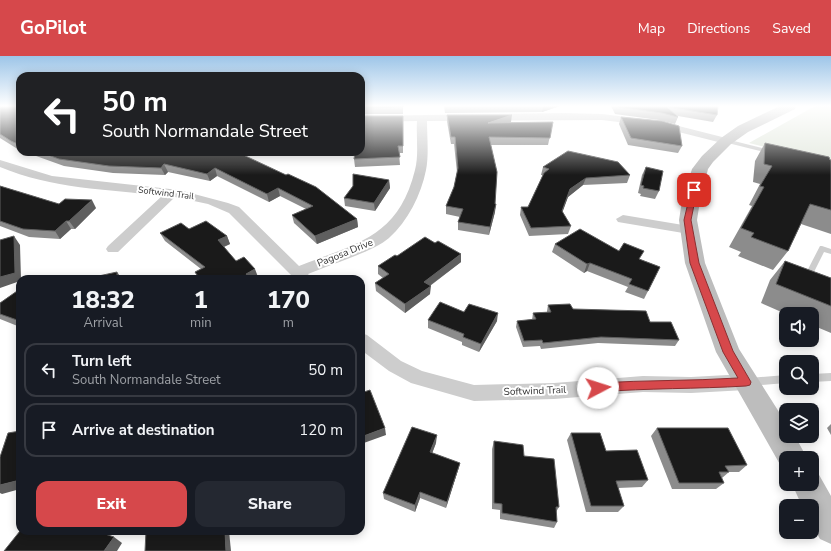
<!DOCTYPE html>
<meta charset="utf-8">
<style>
body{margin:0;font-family:"Nunito Sans",sans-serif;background:#242831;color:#f1f3f6;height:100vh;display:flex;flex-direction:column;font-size:15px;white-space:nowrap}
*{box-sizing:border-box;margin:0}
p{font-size:13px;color:#9ea1a6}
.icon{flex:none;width:22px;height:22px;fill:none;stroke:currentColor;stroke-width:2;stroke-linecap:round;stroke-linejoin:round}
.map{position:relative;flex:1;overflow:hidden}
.details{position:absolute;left:16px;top:219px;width:349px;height:260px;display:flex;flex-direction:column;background:#171b24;border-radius:12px;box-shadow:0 2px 10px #0003}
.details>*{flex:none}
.hud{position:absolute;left:16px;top:16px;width:349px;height:84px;border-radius:12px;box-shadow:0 2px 10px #0003;background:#202124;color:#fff;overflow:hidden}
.controls{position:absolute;left:779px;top:251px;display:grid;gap:8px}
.controls a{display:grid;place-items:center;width:40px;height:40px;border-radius:8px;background:#171b24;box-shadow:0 2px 10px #0003;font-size:20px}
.pin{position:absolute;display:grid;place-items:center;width:34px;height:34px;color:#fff;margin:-17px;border-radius:8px;box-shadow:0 2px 6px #0006}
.me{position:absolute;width:44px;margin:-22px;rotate:85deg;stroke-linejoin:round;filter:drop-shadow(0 0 3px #0008)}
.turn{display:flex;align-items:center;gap:14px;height:84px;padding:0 20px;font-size:18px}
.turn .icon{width:52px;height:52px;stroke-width:2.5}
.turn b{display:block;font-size:28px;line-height:34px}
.eta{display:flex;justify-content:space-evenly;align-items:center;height:68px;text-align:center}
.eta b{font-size:24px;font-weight:800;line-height:28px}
.primary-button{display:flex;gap:8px;margin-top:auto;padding:8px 20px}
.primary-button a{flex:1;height:46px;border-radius:12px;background:#d6484b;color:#fff;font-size:16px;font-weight:800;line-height:46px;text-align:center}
.primary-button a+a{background:#242831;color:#f1f3f6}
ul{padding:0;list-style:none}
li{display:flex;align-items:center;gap:12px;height:54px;margin:0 8px 6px;padding:0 12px;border:2px solid #363941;border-radius:12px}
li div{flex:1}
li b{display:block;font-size:15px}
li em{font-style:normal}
header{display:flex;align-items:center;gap:24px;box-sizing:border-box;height:56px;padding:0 20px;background:#d6484b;color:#fff}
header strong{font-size:19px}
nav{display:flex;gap:22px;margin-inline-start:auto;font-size:14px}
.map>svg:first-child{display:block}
.green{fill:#e2e8dd}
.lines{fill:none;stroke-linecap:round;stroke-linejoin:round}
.lane{fill:#cdcdcd;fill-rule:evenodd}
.street{fill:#cdcdcd;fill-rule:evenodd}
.secondary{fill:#bdbdbd;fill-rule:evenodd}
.wall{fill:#8c8c8c}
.shaded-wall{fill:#5f5f5f}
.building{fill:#1a1a1a;stroke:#5f5f5f}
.route{fill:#d6484b;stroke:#8b2f31}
.labels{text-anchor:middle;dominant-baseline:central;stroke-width:4;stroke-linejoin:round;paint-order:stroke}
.far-street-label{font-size:9px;fill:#333;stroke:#fff}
.street-label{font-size:10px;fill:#333;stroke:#fff}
</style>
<header>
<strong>GoPilot</strong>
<nav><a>Map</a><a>Directions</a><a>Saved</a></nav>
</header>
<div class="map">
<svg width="831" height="495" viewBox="0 0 831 495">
<rect width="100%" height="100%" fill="#fff"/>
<polygon class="green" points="815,50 831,50 831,108 749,87"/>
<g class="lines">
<g class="lane">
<polygon points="726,83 774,95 775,96 772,98 724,86 724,84"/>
<polygon points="820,190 822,190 831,193 831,198 824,196 812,220 831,226 831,232 805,223 804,221"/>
<polygon points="831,317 831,325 812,326 812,318"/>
<polygon points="786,319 786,327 749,330 746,329 744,326 746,323 749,322"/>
</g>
<g class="street">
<path d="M565 57 602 58 659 65 730 83 731 85 726 88 659 71 602 64 427 65C427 80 429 99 426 114 421 139 408 165 389 182 373 196 329 209 308 218L312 223H295L229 157 208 148 175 141 118 196H108L106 193 108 190 162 140C107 133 52 133 0 111V104L52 120 179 134 228 147 239 151 299 210C357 187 398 182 415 114 419 99 416 80 417 65L361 66V60Z"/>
<polygon points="623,159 689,170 694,171 696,174 694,177 689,178 618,166 616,163"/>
<polygon points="361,277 367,279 401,305 422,315 474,329 554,327 643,320 691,321 746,318 753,320 755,326 753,332 746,334 691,337 643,336 554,343 474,345 411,327 389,315 361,294"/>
</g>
<g class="secondary">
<polygon points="780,50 796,50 795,53 748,76 731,88 713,106 708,113 700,145 697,164 705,207 739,293 786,367 786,380 795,380 807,402 786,402 786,414 782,412 716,296 685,207 679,164 682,145 692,113 702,100 721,82 738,70"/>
<polygon points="812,415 818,417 831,440 831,488 820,483 812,469 812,450 802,450 792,428 812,428"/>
</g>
</g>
<g class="wall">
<polygon points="0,50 20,52 20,94 16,92 0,82"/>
<rect x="361" y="50" width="42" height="8"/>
<polygon points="444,50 560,50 542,56 445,57"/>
<polygon points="611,50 718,50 717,59 713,66 678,60 678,61 675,68 659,64 615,58"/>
<polygon points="447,59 511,66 510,66 553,66 548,89 491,89 495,156 489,179 458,174 458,166 460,161 446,158 446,150 454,131 457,116 454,88 451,88 447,66"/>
<polygon points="403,60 403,97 399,97 400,109 355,111 354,103"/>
<polygon points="621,61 682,90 678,97 628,89 619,68"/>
<polygon points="765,87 831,104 831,178 801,168 788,195 773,214 738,200 741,196 729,191 752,150 749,149 760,128 753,126 755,105"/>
<polygon points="25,96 237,96 357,163 358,171 317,188 294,167 292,159 306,153 280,140 269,146 217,120 210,125 168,116 165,119 113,117 64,110"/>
<polygon points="543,111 630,119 627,127 583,129 568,141 562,156 571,170 568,178 529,180 520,159 521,151 528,151 543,119 541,119"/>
<polygon points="646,111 659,135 655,143 640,140 641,138 638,137 642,119"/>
<polygon points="389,124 390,132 375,155 345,150 344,142"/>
<polygon points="0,130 59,148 96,152 75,173 71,173 60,183 29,181 0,170"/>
<polygon points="189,173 227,180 230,188 224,191 236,205 258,221 255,223 198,223 195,216 201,213 165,185 160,177"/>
<polygon points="555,188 619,195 660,211 644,243 625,236 628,231 587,215 584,217 552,196"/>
<polygon points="397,200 461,206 430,230 430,238 405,257 376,235 375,227 383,222 378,218 378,210"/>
<polygon points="785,205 831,222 831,277 812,269 812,258 786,258 761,247 770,224"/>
<polygon points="20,233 20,271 0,263 0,247"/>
<polygon points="548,249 650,266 679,284 675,290 598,287 541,293 540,290 523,291 516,271 517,265 532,264 533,257 547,256 547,255"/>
<polygon points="464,256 497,265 479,296 462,289 462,286 428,272 428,264"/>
<polygon points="831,368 831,379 827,372"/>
<polygon points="657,372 747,409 739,416 729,416 722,422 724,427 716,433 672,433 651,380"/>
<polygon points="571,377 606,395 648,424 642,431 618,432 624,450 618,456 586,456 567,384"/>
<polygon points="494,385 524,400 559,451 556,456 557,466 554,472 500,463 500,454 492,453 492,393"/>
<polygon points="436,387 432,397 460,407 458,414 446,452 420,442 415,456 384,443 383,437"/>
</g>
<g class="shaded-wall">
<polygon points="543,50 560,50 542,56"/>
<polygon points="512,59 511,66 488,74 488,67"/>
<polygon points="164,108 168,116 165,119 161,112"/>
<polygon points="215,112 217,120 210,125 207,118"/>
<polygon points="586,122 583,129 568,141 560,163 562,155 570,133"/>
<polygon points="389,124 390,132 375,155 374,147"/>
<polygon points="278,132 280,140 269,146 267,138"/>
<polygon points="92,144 96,152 75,173 69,165"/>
<polygon points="496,148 495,156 489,179 490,171"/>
<polygon points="357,163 358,171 317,188 315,180"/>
<polygon points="66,165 71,173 60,183 55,175"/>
<polygon points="14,180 20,189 21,223 20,223 20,225 0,232 0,221"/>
<polygon points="227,180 230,188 221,192 218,184"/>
<polygon points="461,198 461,206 424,234 424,226"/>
<polygon points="590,207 587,215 584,217 587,208"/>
<polygon points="255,213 258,221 255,223 248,223 246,218"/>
<polygon points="117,216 122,223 117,223"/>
<polygon points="431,230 430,238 405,257 405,248"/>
<polygon points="498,257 497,265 479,296 481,288"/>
<polygon points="385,372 386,379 361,388 361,381"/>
<polygon points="437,379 436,387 430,403 430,396"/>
<polygon points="460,407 458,414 446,452 447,446"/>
<polygon points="20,424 20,433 2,438 0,437 0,429"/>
<polygon points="420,436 420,442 415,456 415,449"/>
<polygon points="100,475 105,475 110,479 108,482 99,476"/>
<polygon points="225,475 229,475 231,495 226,495"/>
<polygon points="114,481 122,487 117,495 104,495"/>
</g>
<g class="building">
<polygon points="0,50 16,50 20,52 20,89 11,85 0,78"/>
<polygon points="361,50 403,50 403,51 361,52"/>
<polygon points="617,50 718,50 717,59 667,51 678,61 662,57 617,51"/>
<polygon points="447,59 512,59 488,67 553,66 550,82 489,81 497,116 495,148 496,148 490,171 458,166 463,153 446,150 454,131 458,112 455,81 451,81"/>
<polygon points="361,60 403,60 403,90 398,90 400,101 354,103 355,96 361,96"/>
<polygon points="621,61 662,65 679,70 682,90 631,82"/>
<polygon points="765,87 829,101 830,104 831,104 831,154 810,148 788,195 751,181 754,177 741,172 764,131 760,130 772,110 764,108"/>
<polygon points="568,95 618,106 630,119 586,122 570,133 562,155 571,170 531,172 521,151 528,151 544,117 549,113 543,111"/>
<polygon points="40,96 237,96 286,119 288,118 316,131 357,163 315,180 292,159 313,150 278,132 267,138 215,112 207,118 164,108 161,112 109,110 59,103"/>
<polygon points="646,111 663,115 659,135 643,132 644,130 641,129"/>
<polygon points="353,118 389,124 374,147 344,142 353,130"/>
<polygon points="0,130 59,148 65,143 92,144 69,165 66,165 55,175 23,173 0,165"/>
<polygon points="206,165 227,180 218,184 236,205 244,201 255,213 246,218 250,223 200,223 195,216 205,211 160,177 181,167 189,173"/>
<polygon points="580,173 619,195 624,187 644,195 639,203 660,211 648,235 629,228 632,223 590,207 587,208 555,188"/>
<polygon points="14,180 15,217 0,221 0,184"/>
<polygon points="425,181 435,187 438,185 461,198 424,226 431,230 405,248 375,227 389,218 378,210 395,199 397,200"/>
<polygon points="785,205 831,222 831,250 776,228"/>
<polygon points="117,216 117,223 94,223 94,221"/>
<polygon points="20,233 20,265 0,258 0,247"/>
<polygon points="440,246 464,256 469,248 498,257 481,288 463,281 464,278 428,264"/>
<polygon points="570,248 573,253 646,255 650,266 671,266 679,284 601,281 543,287 542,284 524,285 517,265 536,263 533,257 551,256 548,249"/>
<polygon points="370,334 385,372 361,381 361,337"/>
<polygon points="412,371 437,379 430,396 460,407 447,446 420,436 415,449 383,437"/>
<polygon points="657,372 728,372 747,409 725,410 729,416 719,416 724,427 679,427"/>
<polygon points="20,375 20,424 0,429 0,401 8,377"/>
<polygon points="571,377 600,377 606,395 637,394 648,424 616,425 624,450 591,450"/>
<polygon points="494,385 523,389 524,400 554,403 559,451 556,451 557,466 502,457 502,448 494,447"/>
<polygon points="20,475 41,475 48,477 50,475 100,475 99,476 114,481 104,495 4,495"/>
<polygon points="146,475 225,475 226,495 145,495"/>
</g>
<linearGradient id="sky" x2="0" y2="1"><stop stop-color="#9dc5e8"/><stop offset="0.42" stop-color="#fff"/><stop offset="1" stop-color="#fff" stop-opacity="0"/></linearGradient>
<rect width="831" height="119" fill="url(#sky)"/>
<path class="route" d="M694 132 697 134 691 164 699 207 733 295 751 326 750 329 746 330C697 333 648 332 598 336L595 335 593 332 595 328 598 327C645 324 691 325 738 322L723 296 690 207 684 164 691 134Z"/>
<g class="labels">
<g class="far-street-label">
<text transform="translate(166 137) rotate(7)">Softwind Trail</text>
</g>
<g class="street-label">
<text transform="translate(345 197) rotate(-22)">Pagosa Drive</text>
<text transform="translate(535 335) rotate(-2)">Softwind Trail</text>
</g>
</g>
</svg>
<div class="controls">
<a><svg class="icon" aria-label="sound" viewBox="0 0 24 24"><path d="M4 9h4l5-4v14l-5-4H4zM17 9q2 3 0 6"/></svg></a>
<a><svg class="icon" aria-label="search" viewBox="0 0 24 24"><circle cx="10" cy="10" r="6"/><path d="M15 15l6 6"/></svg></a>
<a><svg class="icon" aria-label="layers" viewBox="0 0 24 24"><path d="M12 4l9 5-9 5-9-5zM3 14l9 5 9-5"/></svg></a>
<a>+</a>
<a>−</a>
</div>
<div class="pin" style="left:694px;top:134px;background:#d93025"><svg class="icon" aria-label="arrive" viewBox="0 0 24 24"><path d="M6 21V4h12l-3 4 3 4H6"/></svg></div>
<svg class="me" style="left:598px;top:332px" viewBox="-20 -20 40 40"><circle r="19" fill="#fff"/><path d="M0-13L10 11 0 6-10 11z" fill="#d6484b"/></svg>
<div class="hud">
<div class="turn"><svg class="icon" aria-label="left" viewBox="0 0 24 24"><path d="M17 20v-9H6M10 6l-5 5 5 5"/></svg><div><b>50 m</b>South Normandale Street</div></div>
</div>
<section class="details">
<div class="eta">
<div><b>18:32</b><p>Arrival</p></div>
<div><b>1</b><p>min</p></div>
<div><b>170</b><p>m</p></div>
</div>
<ul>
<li><svg class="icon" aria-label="left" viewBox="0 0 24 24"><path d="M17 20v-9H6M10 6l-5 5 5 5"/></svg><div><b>Turn left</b><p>South Normandale Street</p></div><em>50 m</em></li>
<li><svg class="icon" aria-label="arrive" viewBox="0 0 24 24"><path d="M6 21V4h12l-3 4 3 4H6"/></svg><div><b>Arrive at destination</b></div><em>120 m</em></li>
</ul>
<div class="primary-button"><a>Exit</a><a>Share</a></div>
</section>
</div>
